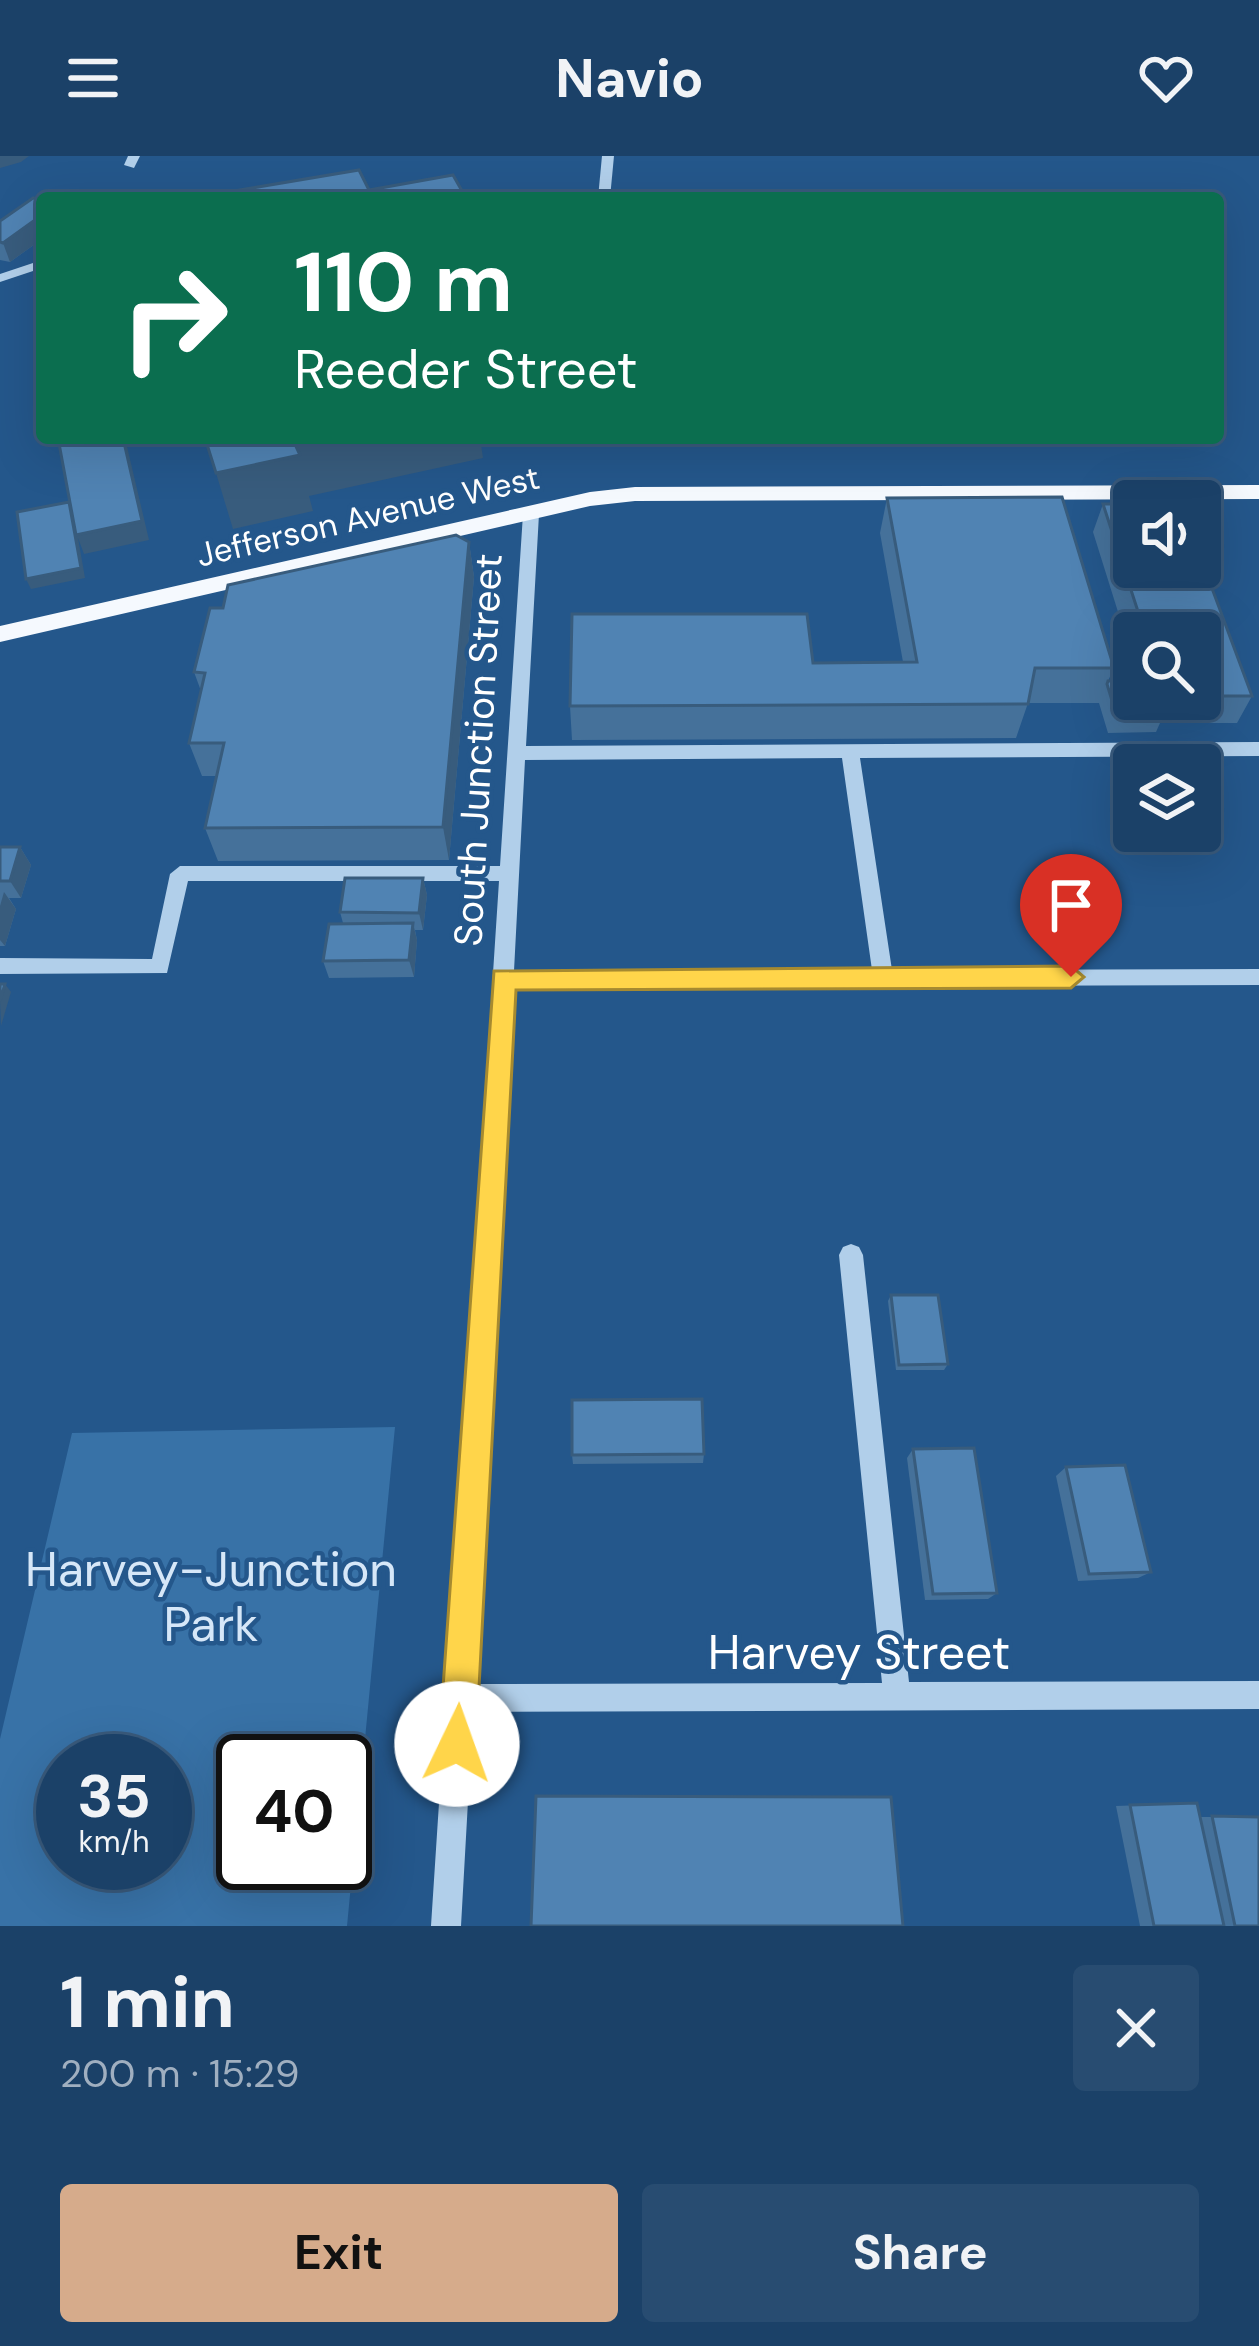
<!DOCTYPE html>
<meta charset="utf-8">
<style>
body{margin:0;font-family:"DM Sans",sans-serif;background:#284c71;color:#f1f3f6;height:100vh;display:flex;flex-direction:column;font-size:45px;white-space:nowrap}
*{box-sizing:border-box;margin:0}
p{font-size:39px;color:#a0afc0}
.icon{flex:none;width:66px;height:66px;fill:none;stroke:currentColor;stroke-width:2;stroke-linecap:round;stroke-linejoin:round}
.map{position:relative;height:1770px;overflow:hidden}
.side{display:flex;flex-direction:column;background:#1b4168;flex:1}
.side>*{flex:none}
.guide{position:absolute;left:36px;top:36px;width:1188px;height:252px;border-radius:12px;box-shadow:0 12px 48px #0002,0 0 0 3px #395a7c;background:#0b6e4f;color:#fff;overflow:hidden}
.buttons{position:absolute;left:1113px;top:324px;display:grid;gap:24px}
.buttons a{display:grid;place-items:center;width:108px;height:108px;border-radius:12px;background:#1b4168;box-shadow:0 12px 48px #0002,0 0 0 3px #395a7c;font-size:60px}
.speed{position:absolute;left:36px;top:1578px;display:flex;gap:24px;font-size:60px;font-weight:700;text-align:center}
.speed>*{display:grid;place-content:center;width:156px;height:156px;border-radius:50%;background:#1b4168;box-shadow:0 12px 48px #0002,0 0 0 3px #395a7c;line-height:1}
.speed small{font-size:30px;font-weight:400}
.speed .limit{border:6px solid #111;border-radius:18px;background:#fff;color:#111}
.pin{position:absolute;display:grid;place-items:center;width:102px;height:102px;color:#fff;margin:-123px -51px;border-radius:50% 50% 50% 0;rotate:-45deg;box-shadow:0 0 12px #0007}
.pin .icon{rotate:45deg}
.me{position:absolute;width:132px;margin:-66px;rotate:3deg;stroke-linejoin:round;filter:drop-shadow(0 0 9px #0008)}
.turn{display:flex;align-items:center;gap:42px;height:252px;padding:0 60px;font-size:54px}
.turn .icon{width:156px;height:156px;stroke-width:2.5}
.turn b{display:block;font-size:84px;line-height:102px}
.round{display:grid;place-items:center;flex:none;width:126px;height:126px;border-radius:12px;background:#284c71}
.head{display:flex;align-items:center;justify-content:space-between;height:204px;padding:0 60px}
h1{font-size:72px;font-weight:700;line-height:90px}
.primary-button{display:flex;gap:24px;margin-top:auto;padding:24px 60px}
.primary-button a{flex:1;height:138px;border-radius:12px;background:#d6ab8b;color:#111;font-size:48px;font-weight:700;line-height:138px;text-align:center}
.primary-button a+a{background:#284c71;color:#f1f3f6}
header{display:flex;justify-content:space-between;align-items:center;height:156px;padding:0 60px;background:#1b4168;font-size:54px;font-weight:700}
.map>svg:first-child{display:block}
.green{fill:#3872a7;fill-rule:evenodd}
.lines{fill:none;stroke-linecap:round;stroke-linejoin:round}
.minor{fill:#b1cfea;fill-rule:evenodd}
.major{fill:#f5f9fe;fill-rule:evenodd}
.wall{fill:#45719a}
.shaded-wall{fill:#385c7d}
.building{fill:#5083b3;stroke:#385c7d;stroke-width:3}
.route{fill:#ffd54a;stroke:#a68a30;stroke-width:3}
.labels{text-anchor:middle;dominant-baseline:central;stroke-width:9;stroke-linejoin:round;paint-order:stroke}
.far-street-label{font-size:33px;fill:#fff;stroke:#24578b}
.street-label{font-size:39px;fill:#fff;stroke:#24578b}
.near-park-label{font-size:48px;fill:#d6e7f8;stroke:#24578b}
.near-street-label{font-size:48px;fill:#fff;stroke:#24578b}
</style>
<header><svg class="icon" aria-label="menu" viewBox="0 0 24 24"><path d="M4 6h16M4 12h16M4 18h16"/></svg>Navio<svg class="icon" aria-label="heart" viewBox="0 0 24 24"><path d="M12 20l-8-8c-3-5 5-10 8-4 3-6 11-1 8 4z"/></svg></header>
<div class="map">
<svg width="1259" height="1770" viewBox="0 0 1259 1770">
<rect width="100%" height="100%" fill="#24578b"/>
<path class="green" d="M395 1271 347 1770H0V1583L72 1277ZM63 1605H165V1707H63ZM243 1605H345V1707H243Z"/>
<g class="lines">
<g class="minor">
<polygon points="128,0 140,0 134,12 124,9"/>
<polygon points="602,0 614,0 610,42 598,42"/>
<polygon points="42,104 42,112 0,126 0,118"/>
<path d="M531 353 539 358 526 590 1259 586V600L860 602 892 814 1259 813V829L513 831 474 1528 882 1527 839 1099 843 1091 851 1088 859 1091 863 1099 909 1526 1259 1525V1553L473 1556 461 1770H431L499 725H188L167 817 0 818V802L152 803 170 718 180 710H500L523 358ZM842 602 872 814 514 815 525 604Z"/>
</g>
<polygon class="major" points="1259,329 1259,343 635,345 590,350 0,486 0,470 590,336 635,331"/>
</g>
<g class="wall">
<polygon points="42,44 42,83 10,106 0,104 0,65"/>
<polygon points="887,342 1114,512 1108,525 1134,543 1200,543 1200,477 1134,477 1134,507 1093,376 1103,348 1252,540 1237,567 1208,567 1202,546 1160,545 1164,558 1156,576 1108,577 1099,547 1028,547 1016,582 572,584 570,550 813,507 903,506 880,377"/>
<polygon points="1200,348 1220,368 1207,396 1200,396"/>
<polygon points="469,386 474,421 449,704 218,705 205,672 216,620 202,620 189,587 201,535 194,516 223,452"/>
<polygon points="0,691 20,691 31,709 21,742 9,742 16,753 5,790 0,790"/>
<polygon points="423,722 427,739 423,774 415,774 417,784 414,821 329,822 323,805 343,767 340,756"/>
<polygon points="891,1139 948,1208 944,1214 896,1214 888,1145"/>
<polygon points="913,1293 997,1437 988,1443 925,1444 907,1302"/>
<polygon points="704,1298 703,1307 573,1308 572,1299"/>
<polygon points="1066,1311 1151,1416 1138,1422 1078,1425 1056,1320"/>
<polygon points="1197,1647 1200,1661 1259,1661 1259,1770 1140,1770 1116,1650"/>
</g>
<g class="shaded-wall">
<polygon points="0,0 29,0 21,6 0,12"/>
<polygon points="42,59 42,83 10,106 3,87"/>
<polygon points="123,282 125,282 149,384 84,398 78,382 85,422 31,433 26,423 69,346"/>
<polygon points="305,282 480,282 483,302 309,340 313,355 233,373 216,317 293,284"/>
<polygon points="469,386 474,421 449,704 443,671"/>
<polygon points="20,691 31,709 21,742 10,725"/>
<polygon points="423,722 427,739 423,774 419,757"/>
<polygon points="4,736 16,753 5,790 0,784 0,750"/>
<polygon points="413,767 417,784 414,821 409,804"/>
<polygon points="5,828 11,836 1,870 0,845"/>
</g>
<g class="building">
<polygon points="359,14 369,34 453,19 466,42 192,42"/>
<polygon points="33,42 42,44 42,59 3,87 0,86 0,65"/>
<polygon points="58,282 123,282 142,365 76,379"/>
<polygon points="205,282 305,282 293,284 300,299 216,317"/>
<polygon points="1062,341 1114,512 1035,512 1028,548 570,550 572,458 807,458 813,507 917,506 887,342"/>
<polygon points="69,346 81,412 26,423 17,356"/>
<polygon points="1103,348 1134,348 1134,411 1200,411 1200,400 1252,540 1222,540 1215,519 1200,519 1200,477 1145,477"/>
<polygon points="1200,348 1212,348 1220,368 1200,368"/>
<polygon points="456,379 469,386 443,671 205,672 224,587 189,587 205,517 194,516 210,452 223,452 228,429"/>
<polygon points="1108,525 1134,525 1134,543 1160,543 1164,558 1116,558 1107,528"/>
<polygon points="0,691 20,691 10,725 0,725"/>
<polygon points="345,722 423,722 419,757 340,756"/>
<polygon points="413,767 409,804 323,805 329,768"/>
<polygon points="0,828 5,828 0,845"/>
<polygon points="891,1139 938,1139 948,1208 899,1209"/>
<polygon points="702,1243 704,1298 572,1299 572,1244"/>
<polygon points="974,1292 997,1437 933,1438 913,1293"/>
<polygon points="1125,1309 1151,1416 1089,1418 1066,1311"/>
<polygon points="536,1640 891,1641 903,1770 531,1770"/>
<polygon points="1197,1647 1224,1770 1154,1770 1130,1649"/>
<polygon points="1212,1660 1259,1661 1259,1770 1235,1770"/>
</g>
<polygon class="route" points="1071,810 1084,821 1071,832 516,834 476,1588 470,1601 457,1606 444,1601 439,1588 494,815"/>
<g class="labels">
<g class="far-street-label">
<text transform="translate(368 360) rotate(-13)">Jefferson Avenue West</text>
</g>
<g class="street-label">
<text transform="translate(478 594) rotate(-87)">South Junction Street</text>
</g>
<g class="near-park-label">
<text x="211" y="1413">Harvey-Junction<tspan x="211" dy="55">Park</tspan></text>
</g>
<g class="near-street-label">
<text x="859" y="1496">Harvey Street</text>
</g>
</g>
</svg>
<div class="buttons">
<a><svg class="icon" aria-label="sound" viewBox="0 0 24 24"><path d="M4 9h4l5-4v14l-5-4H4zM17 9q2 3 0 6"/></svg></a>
<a><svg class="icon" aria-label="search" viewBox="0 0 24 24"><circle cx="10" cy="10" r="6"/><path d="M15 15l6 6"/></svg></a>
<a><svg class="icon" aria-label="layers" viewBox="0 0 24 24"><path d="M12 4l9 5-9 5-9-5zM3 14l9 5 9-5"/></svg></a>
</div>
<div class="speed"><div>35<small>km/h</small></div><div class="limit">40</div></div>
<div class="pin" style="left:1071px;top:821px;background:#d93025"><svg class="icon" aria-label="arrive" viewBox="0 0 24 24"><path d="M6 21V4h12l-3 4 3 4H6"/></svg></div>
<svg class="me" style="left:457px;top:1588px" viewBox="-20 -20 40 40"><circle r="19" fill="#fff"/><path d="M0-13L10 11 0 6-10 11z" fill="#ffd54a"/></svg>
<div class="guide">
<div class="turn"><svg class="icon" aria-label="right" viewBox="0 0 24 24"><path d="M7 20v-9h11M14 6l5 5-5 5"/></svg><div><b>110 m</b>Reeder Street</div></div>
</div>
</div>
<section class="side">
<div class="head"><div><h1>1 min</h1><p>200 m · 15:29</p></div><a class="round"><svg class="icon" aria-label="close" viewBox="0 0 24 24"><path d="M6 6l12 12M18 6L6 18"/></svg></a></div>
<div class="primary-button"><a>Exit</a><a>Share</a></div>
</section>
